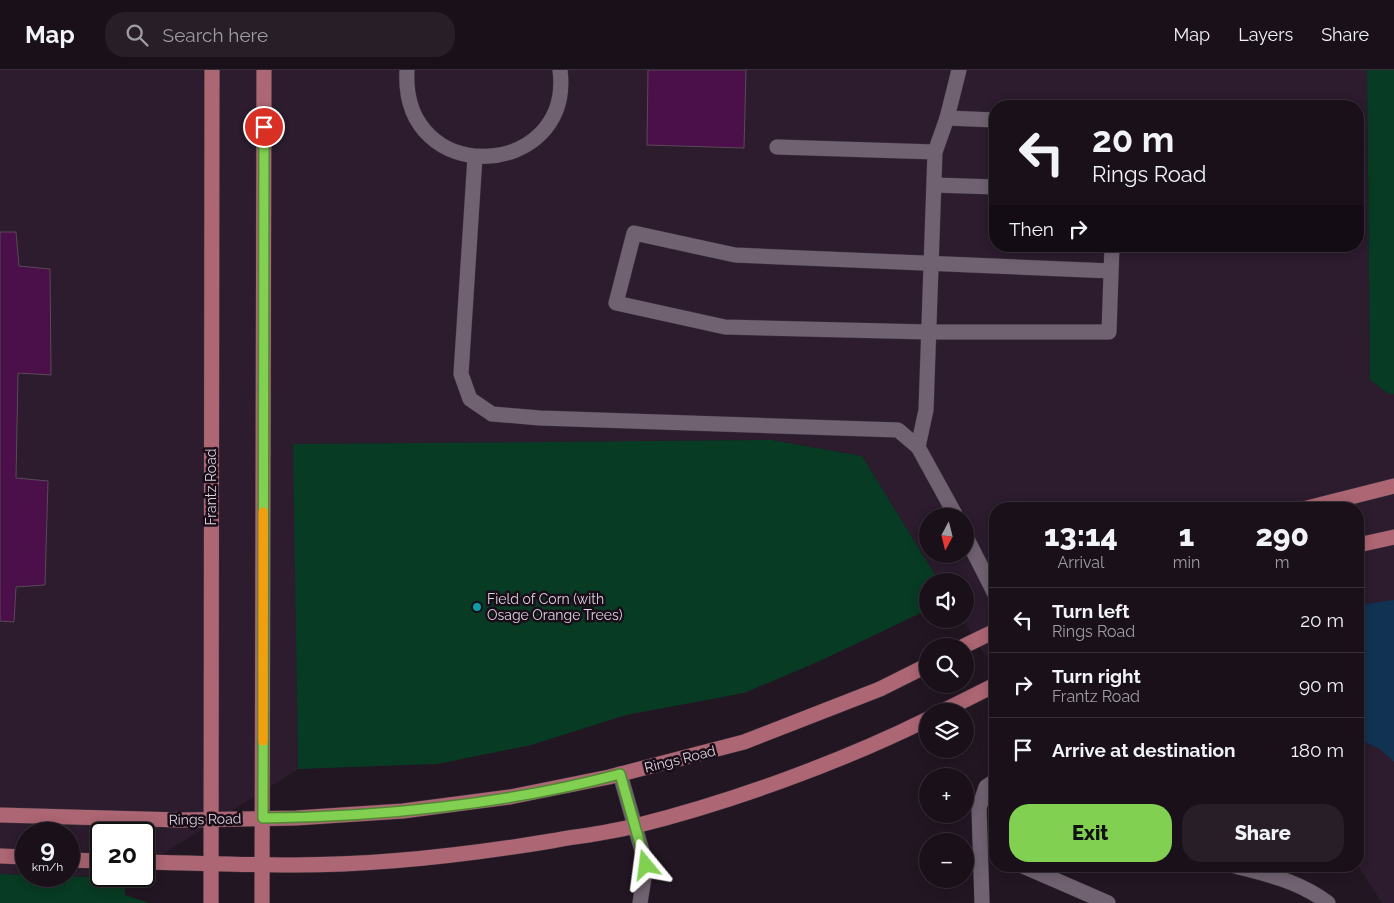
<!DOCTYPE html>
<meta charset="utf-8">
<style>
body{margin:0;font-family:Raleway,sans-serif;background:#271e27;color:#f1f3f6;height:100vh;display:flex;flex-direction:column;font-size:19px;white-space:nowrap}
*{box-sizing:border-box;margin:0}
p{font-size:16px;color:#9f9da2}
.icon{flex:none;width:28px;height:28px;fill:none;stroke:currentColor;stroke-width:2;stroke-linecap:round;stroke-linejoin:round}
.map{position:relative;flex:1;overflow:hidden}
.panel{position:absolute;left:989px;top:432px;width:375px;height:370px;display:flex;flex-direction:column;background:#1a101a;border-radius:20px;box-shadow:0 2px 12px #0003,0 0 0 1px #383039}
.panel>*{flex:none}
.guide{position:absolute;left:989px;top:30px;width:375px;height:152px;border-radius:20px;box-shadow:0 2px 12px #0003,0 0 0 1px #383039;background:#1a101a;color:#f1f3f6;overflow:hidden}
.needle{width:32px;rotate:187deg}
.controls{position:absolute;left:919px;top:438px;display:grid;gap:10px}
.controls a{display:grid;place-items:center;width:55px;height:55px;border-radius:50%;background:#1a101a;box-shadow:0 2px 12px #0003,0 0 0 1px #383039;font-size:25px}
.speed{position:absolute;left:15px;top:752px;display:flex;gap:10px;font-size:25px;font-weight:700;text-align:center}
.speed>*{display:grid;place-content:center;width:65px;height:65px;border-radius:50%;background:#1a101a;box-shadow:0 2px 12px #0003,0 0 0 1px #383039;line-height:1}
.speed small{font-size:12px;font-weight:400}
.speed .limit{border:2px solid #111;border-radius:8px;background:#fff;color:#111}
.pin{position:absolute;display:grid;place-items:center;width:42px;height:42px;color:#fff;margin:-21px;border:2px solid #fff;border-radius:50%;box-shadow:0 1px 5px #0007}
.me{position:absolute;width:55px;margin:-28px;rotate:344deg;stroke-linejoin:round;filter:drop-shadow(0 0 4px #0008)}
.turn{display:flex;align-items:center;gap:18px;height:105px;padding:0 20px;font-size:22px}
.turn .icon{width:65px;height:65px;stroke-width:2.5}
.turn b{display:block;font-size:35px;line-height:42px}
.then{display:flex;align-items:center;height:48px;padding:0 20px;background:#0003;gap:10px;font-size:19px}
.eta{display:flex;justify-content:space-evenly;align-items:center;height:85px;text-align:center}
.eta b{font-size:30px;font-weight:800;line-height:35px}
.button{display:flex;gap:10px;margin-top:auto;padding:10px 20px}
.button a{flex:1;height:58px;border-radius:20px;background:#81d051;color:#111;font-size:20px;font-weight:800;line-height:58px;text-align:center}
.button a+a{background:#271e27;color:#f1f3f6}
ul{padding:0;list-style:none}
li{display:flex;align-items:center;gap:15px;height:65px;padding:0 20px;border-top:1px solid #383039}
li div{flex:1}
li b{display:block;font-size:19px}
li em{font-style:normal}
header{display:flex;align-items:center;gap:30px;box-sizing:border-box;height:70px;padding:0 25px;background:#1a101a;border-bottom:1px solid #383039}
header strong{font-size:24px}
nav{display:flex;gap:28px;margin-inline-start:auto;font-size:18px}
.search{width:350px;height:45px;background:#271e27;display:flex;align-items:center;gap:12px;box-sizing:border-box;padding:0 18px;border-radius:20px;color:#9f9da2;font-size:19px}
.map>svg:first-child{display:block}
.built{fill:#2c1c2e;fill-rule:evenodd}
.green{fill:#083b23}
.water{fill:#113252}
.building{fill:#4b0f49;stroke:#594a58}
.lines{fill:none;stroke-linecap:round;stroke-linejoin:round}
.minor-casing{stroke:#39313a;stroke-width:16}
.major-casing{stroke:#39313a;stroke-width:16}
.minor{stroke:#706271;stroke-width:15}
.major{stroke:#ad6673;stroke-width:15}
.route-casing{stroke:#548735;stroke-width:12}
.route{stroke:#81d051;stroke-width:9}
.slow{stroke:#f59e0b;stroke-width:9}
.culture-dot{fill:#0f9aa8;stroke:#190d1a;stroke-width:2}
.labels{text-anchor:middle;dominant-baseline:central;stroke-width:5;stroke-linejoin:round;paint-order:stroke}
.street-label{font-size:14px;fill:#dcd4dd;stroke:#190d1a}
.poi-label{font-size:14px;fill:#dcd4dd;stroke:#190d1a;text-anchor:start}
</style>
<header>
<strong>Map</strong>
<div class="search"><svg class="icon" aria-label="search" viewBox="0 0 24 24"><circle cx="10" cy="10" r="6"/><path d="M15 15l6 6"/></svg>Search here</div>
<nav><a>Map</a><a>Layers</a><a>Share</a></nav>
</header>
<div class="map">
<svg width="1394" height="833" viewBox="0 0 1394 833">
<rect width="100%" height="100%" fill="#221623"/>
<path class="built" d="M0 0H1367L1370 310 1389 324H1394V833H1382L1358 796V439H995V600L962 549H965V511H939L862 386 772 370 294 374 298 699 144 796V764H101V806H127L124 808 69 806V764H26V805L0 804ZM995 36H1358V176H995ZM928 446H965V484H928Z"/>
<g class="green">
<polygon points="1367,0 1394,0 1394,324 1389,324 1370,310"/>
<polygon points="772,370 862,386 939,511 928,511 927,540 822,590 744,623 626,645 531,675 437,694 298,699 293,374"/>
<polygon points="0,804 124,808 125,825 149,833 0,833"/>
</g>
<polygon class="water" points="1394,530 1394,692 1380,679 1358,669 1358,537 1371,533"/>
<g class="building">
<polygon points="648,0 746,0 744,78 647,75"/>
<polygon points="0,162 16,162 19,196 50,199 51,305 18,303 16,408 48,411 45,515 16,517 14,552 0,551"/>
</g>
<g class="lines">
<defs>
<g id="minor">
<path d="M407 0C400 120 574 110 560 0"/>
<polyline points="947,48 995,50"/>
<polyline points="777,77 935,82"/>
<polyline points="475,87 461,304 470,329 492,344 540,348 898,360 918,377 956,446"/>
<polyline points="934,115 995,117"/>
<polyline points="1111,201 735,185 634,163 616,233 725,257 928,262 1109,262 1112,176"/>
<polyline points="918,377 926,340 935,82 947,48 959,0"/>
<polyline points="965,465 995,524"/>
<polyline points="620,704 646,795 640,833"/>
<polyline points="1023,796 1108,833"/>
<path d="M1235 796C1269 805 1299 811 1328 833"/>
<polyline points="982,833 979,738 986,717 995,711"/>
</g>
<g id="major">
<polyline points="1303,439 1394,416"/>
<polyline points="1358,475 1394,467"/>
<polyline points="964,576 995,561"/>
<polyline points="943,641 995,615"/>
<polyline points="0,745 180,750 296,748 403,741 510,727 609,707 744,672 880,619 928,595"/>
<polyline points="0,786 26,787"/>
<polyline points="69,790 101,791"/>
<path d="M144 792C194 793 244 795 294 795 379 795 467 785 551 771 579 766 608 763 635 756 731 732 839 693 928 649"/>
<polyline points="211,833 212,0"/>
<polyline points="262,833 264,0"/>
</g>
</defs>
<use href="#minor" class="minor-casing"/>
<use href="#major" class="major-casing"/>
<use href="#minor" class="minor"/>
<use href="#major" class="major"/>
</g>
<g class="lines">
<defs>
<path id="route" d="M264 57 263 748C379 747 508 734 620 704L646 795"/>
</defs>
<use href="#route" class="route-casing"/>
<use href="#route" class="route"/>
<polyline class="slow" points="263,671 263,442"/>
</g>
<circle class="culture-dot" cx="477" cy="537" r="5"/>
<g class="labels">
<g class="street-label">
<text transform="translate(211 417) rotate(-90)">Frantz Road</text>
<text transform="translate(680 689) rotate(-14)">Rings Road</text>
<text transform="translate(205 749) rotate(-1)">Rings Road</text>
</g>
<g class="poi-label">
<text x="487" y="529">Field of Corn (with<tspan x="487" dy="16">Osage Orange Trees)</tspan></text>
</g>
</g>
</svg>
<div class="controls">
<a><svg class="needle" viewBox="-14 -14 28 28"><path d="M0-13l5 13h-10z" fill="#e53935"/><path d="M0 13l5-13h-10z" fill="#9f9da2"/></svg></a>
<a><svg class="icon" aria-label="sound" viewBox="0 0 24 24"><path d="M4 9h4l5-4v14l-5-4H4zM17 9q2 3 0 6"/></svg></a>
<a><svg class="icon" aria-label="search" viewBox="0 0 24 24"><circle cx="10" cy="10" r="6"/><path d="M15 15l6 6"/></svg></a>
<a><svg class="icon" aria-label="layers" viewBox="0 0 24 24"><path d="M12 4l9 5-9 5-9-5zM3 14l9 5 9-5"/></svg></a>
<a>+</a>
<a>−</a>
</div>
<div class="speed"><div>9<small>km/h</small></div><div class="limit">20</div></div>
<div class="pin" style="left:264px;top:57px;background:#d93025"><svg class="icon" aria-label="arrive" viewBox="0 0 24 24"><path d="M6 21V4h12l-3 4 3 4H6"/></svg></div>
<svg class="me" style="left:646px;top:795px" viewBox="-20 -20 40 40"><path d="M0-17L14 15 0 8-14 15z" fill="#81d051" stroke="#fff" stroke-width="4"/></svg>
<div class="guide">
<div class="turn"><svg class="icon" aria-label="left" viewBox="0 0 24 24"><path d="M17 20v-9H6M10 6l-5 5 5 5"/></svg><div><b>20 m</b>Rings Road</div></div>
<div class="then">Then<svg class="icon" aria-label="right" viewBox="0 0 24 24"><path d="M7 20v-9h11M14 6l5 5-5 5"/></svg></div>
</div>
<section class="panel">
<div class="eta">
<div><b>13:14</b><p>Arrival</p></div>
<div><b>1</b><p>min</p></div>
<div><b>290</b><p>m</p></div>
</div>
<ul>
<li><svg class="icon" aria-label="left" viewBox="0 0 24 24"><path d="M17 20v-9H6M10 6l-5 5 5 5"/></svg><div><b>Turn left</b><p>Rings Road</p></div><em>20 m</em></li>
<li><svg class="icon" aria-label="right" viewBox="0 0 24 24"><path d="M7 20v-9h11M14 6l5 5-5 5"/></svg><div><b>Turn right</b><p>Frantz Road</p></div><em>90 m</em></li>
<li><svg class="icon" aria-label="arrive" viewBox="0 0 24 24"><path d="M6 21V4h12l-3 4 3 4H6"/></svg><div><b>Arrive at destination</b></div><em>180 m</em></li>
</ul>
<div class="button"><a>Exit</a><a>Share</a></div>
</section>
</div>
